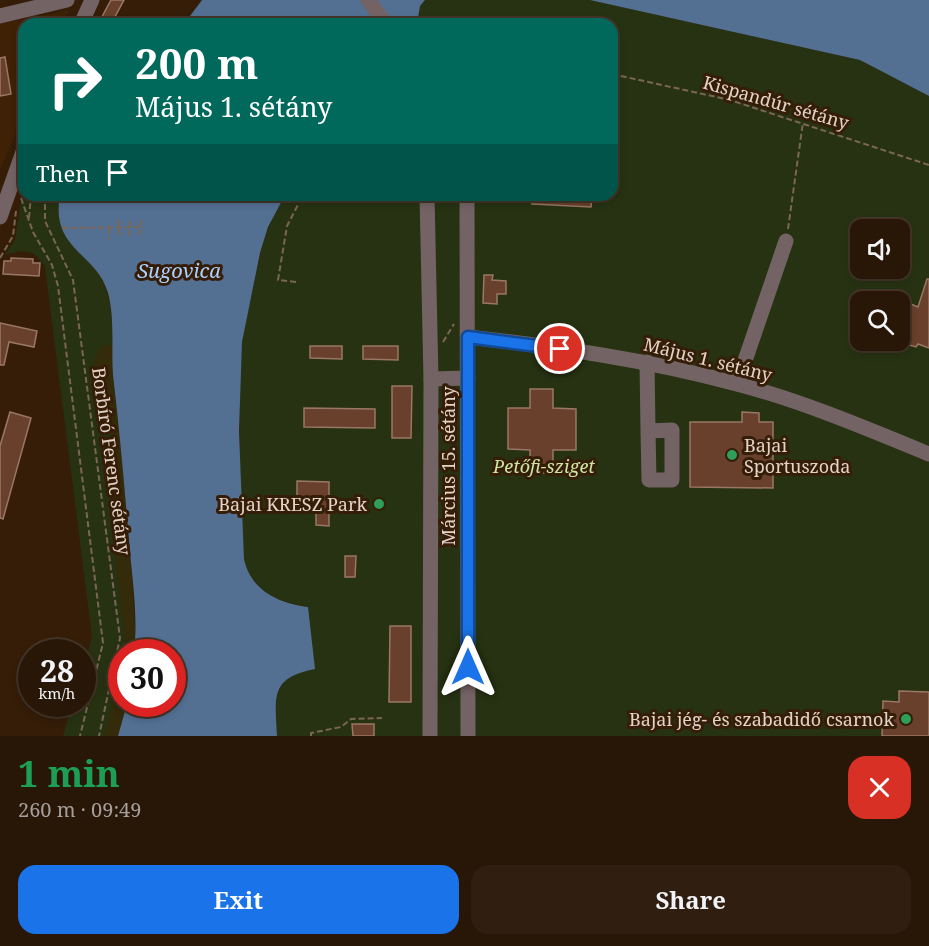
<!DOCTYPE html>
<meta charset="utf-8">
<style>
body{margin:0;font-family:"Noto Serif",serif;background:#301f10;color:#f1f3f6;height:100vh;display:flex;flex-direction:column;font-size:22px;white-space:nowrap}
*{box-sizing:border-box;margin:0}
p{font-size:20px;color:#a59f9b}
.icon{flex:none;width:33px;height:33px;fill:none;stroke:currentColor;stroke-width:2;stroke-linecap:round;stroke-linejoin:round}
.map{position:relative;height:736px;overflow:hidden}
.drawer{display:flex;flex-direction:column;background:#281606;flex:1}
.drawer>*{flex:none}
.guide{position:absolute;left:18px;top:18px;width:600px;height:183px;border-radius:18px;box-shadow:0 3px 9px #0003,0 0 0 2px #443528;background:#00695c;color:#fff;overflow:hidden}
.controls{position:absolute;left:850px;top:219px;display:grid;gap:12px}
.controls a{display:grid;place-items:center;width:60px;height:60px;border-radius:12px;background:#281606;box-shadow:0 3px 9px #0003,0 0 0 2px #443528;font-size:30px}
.speed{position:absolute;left:18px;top:639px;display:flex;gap:12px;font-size:30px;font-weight:700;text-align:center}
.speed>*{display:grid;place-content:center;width:78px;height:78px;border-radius:50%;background:#281606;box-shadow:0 3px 9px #0003,0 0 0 2px #443528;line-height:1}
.speed small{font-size:15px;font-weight:400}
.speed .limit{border:9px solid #d22;background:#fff;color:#111}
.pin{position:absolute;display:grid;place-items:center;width:51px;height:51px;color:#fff;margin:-26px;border:3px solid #fff;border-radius:50%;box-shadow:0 2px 6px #0007}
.me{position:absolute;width:66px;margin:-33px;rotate:0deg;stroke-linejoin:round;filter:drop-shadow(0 0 4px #0008)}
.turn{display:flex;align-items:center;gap:21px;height:126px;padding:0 18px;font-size:27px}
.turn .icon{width:78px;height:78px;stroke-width:2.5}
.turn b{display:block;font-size:42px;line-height:51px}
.then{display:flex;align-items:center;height:57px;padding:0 18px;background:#0003;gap:12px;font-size:22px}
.round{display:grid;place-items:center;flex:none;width:63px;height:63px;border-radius:18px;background:#301f10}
.head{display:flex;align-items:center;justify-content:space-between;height:102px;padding:0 18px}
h1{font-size:36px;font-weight:700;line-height:45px;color:#1e9e55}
.button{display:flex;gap:12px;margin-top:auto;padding:12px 18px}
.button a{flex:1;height:69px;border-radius:18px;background:#1a73e8;color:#fff;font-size:24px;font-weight:700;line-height:69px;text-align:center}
.button a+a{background:#301f10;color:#f1f3f6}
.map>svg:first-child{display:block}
.built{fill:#3f2106}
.green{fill:#273212;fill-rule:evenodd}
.sand{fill:#332b09}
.water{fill:#537093}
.building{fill:#68402b;stroke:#976;stroke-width:1.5}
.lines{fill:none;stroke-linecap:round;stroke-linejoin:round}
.path{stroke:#7b6655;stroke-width:2;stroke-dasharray:6 3;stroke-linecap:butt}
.minor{stroke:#746364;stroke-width:15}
.route-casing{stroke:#114b97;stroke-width:15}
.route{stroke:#1a73e8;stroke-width:10}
.leisure-dot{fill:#2e9e5b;stroke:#351d08;stroke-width:2}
.labels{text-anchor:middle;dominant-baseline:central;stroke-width:6;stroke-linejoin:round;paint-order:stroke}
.street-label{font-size:18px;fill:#e4d3c7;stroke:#351d08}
.poi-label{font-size:18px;fill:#e4d3c7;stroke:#351d08;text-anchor:end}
.park-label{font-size:18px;font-style:italic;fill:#cce6a1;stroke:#351d08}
.water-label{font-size:20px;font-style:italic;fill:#abd1fe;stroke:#351d08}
</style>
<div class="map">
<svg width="929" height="736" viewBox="0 0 929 736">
<rect width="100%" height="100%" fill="#351d08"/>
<polygon class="built" points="69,10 62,24 24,24 24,114 0,170 0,24"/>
<g class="green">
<path d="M425 0H590L860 60 929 96V736H277C275 705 268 690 297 672L308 607C279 602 251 591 244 559 241 487 236 415 242 344 244 326 249 307 253 290 259 256 266 224 285 195H612V24H417L420 6ZM861 230H900V268H861ZM861 302H900V340H861Z"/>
<path d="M24 181V195H60C50 249 95 251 107 292 114 314 112 339 112 362L134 652H122V704H127L118 736H63L72 704H82L83 668 92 637 45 267C35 249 23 249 5 255L15 240Z"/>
</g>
<g class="sand">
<polygon points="103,345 112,345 131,562 136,639 134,652 123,652 125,640 106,475 119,474 112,426 101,428 93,361"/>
<polygon points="121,659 122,704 127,704 118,736 105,736"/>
</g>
<g class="water">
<polygon points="202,0 425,0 420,6 417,24 184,24"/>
<polygon points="590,0 929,0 929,96 860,60"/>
<path d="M60 195H285L268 227 260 253 242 342 239 431 244 559C251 591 279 603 308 607L315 669C270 678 275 696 277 736H118L127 704H172V652H134C138 620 133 585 130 552 125 493 120 434 113 375 111 348 115 319 108 293 96 252 50 250 60 195Z"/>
</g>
<g class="building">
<polygon points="111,0 124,0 115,17 131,24 98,24"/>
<polygon points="5,57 11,94 0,96 0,58"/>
<polygon points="532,195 592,195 591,207 532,204"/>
<polygon points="11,258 33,259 33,263 40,263 39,276 3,274 4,261 11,261"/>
<polygon points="484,275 493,275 492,280 506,281 506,294 497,294 497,304 483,303"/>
<polygon points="927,279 929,279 929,348 918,344 916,347 909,345 909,341 904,338 906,331 900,328 900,302 876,302 881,292 918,307"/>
<polygon points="0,323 37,331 34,347 9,342 4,365 0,365"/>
<polygon points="310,346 342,346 342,359 310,358"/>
<polygon points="363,346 398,346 398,360 363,359"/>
<polygon points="392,386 412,386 411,438 392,438"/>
<polygon points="530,389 553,389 553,408 576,409 576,450 553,450 553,473 530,473 530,450 508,449 508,408 530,408"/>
<polygon points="304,408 375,409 375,428 304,427"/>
<polygon points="10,412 31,418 3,519 0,518 0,446"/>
<polygon points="742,412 759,413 759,422 773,422 773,488 690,487 690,422 742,422"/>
<polygon points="297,481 329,482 329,526 316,525 316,508 304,508 304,498 297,498"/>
<polygon points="345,556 356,556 355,577 345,577"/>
<polygon points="390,626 411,626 411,702 389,702"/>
<polygon points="899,691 929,692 929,736 882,736 883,701 899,702"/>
<polygon points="352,724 374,724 374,736 353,736"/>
</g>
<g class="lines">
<g class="path">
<polyline points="612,74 730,100 929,165"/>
<polyline points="45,195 45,221 73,280 120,638 99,736"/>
<polyline points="119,196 119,195"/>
<polyline points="140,197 140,195"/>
<polyline points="21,198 33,232 52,265 58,286 103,643 80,736"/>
<polyline points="29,218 31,195"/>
<polyline points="119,220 119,236"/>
<polyline points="62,228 141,227"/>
<polyline points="109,228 109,239"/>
<polyline points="788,229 803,122"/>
<polyline points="140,235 141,220"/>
<polyline points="130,236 130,219"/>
<polyline points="0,258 13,236 16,211"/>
<polyline points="296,282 278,280 287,226 303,195"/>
<polyline points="443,342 454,324"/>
<polyline points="311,736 311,733 341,727 351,719 382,718"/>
</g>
<g class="minor">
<polyline points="368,0 386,24"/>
<polyline points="0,16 67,0"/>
<polyline points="81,24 92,0"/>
<polyline points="427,195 431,379 430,736"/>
<polyline points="467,195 468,736"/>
<polyline points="0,217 24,149"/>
<path d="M468 337C558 347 649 360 737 384 802 401 866 428 929 454"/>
<polyline points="647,362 648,431 672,430 672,480 649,480 648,431"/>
<polyline points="431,379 468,378"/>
<polyline points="737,384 786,241"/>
</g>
</g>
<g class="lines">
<defs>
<polyline id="route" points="468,667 468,337 560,349"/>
</defs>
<use href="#route" class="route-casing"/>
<use href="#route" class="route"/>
</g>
<g class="leisure-dot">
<circle cx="732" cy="455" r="6"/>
<circle cx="379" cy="504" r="6"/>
<circle cx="906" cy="719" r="6"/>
</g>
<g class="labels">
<g class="street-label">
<text transform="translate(776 102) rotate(16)">Kispandúr sétány</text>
<text transform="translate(708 359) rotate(14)">Május 1. sétány</text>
<text transform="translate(112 461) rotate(82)">Borbíró Ferenc sétány</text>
<text transform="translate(448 466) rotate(-90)">Március 15. sétány</text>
</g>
<g class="poi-label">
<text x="744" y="445" text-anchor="start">Bajai<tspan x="744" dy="21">Sportuszoda</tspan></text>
<text x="367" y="504">Bajai KRESZ Park</text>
<text x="894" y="719">Bajai jég- és szabadidő csarnok</text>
</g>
<g class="park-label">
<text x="544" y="466">Petőfi-sziget</text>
</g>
<g class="water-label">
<text x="179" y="270">Sugovica</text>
</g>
</g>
</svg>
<div class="controls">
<a><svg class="icon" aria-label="sound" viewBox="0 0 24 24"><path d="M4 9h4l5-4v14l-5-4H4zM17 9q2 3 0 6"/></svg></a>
<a><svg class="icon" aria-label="search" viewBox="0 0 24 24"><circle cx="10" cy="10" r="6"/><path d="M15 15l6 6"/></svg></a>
</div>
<div class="speed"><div>28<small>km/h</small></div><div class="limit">30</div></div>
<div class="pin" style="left:560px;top:349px;background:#d93025"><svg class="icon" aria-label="arrive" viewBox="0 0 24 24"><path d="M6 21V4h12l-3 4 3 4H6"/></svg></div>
<svg class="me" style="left:468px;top:667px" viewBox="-20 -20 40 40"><path d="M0-17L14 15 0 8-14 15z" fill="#1a73e8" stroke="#fff" stroke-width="4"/></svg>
<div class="guide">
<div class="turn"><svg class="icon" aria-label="right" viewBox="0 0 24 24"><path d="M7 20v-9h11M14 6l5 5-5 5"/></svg><div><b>200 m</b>Május 1. sétány</div></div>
<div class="then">Then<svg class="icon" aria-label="arrive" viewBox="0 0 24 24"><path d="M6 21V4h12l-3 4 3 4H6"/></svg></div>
</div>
</div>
<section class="drawer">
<div class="head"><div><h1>1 min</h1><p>260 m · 09:49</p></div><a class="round" style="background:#d93025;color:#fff"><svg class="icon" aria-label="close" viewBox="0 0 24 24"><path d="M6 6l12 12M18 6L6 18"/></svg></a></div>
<div class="button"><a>Exit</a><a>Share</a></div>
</section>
